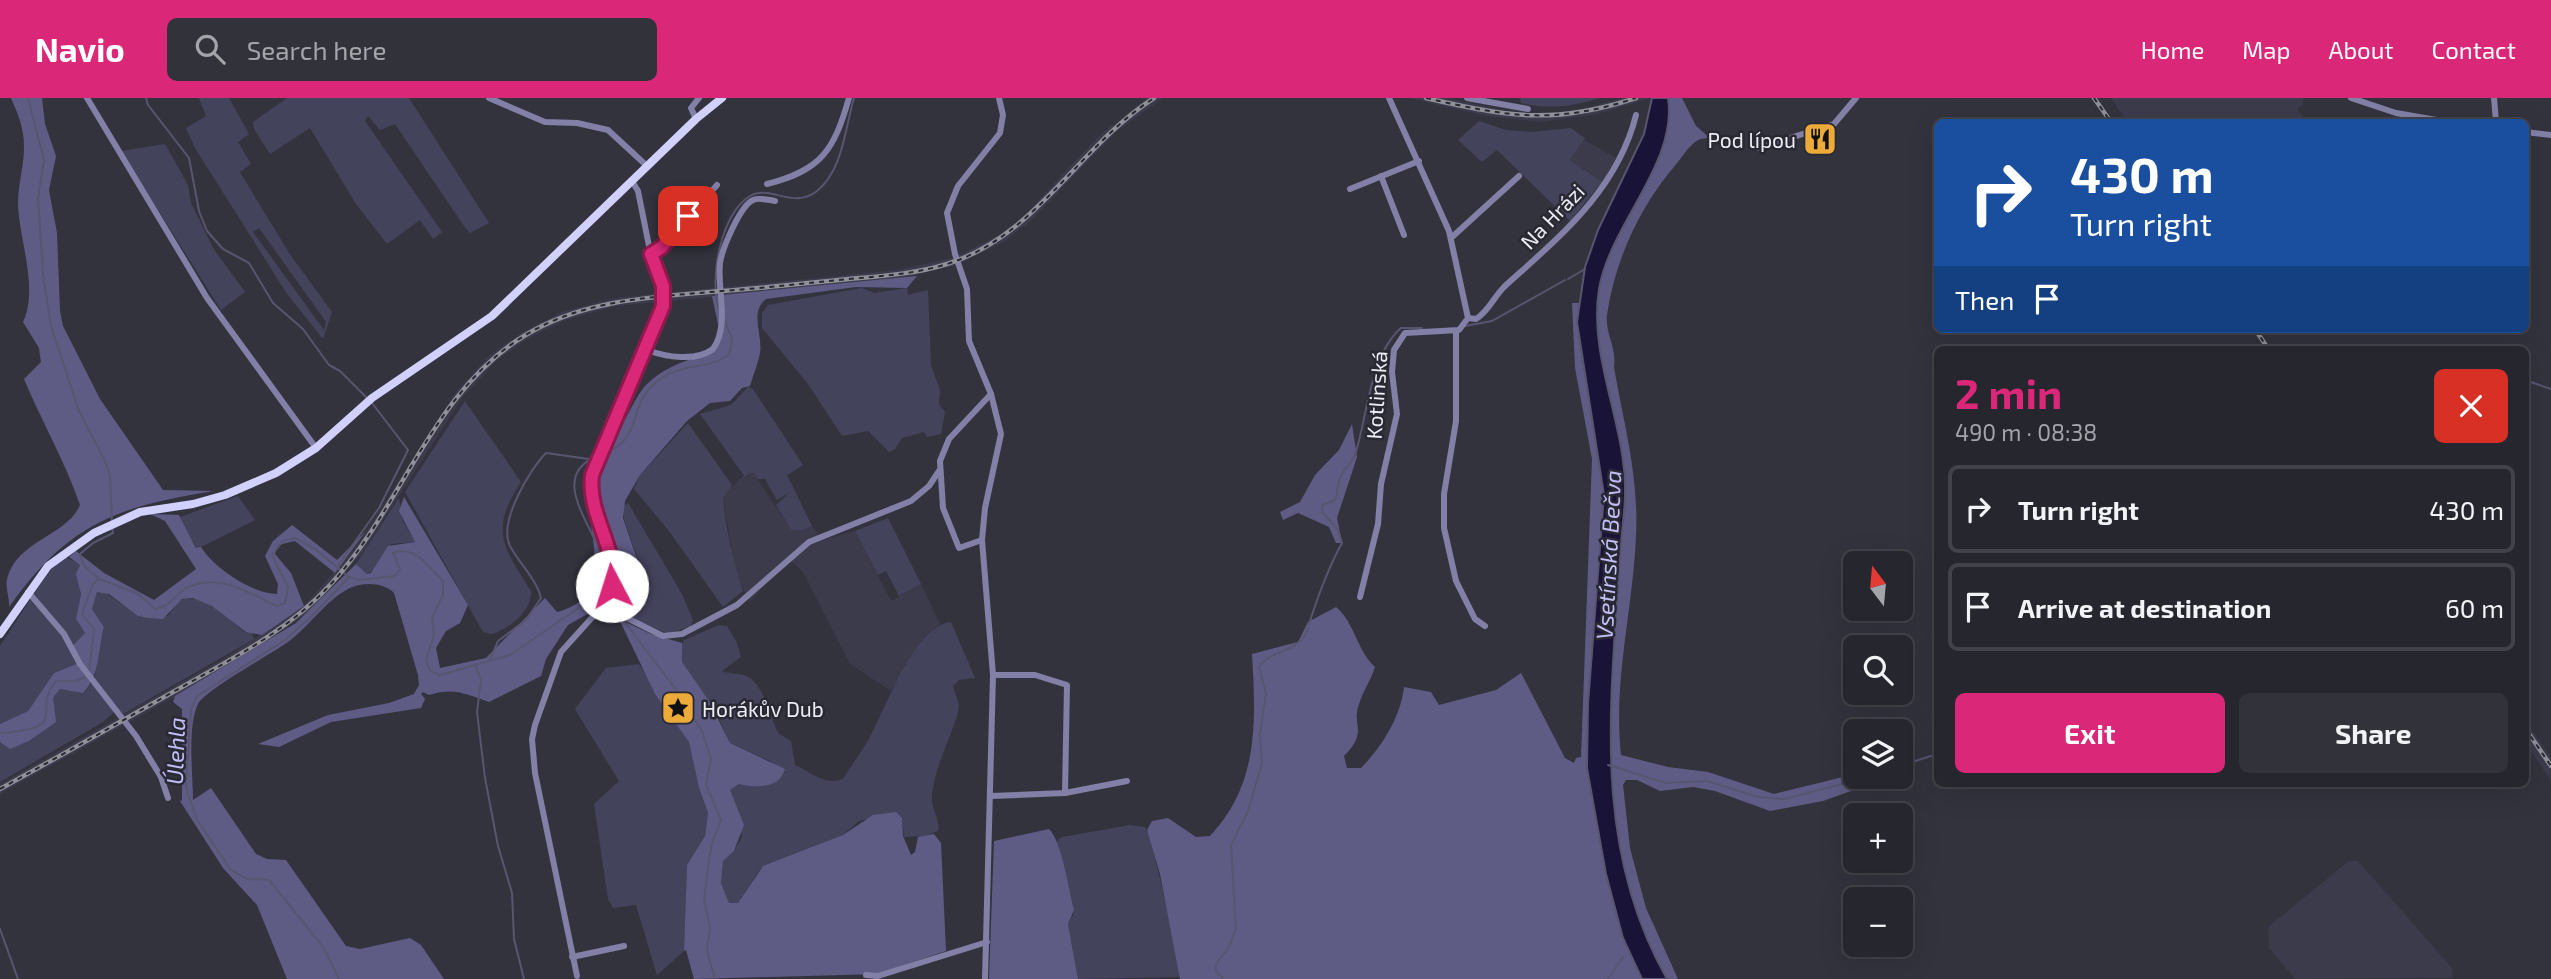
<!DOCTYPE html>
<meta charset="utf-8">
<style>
body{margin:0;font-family:"Exo 2",sans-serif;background:#32323a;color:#f1f3f6;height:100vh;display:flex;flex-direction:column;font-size:26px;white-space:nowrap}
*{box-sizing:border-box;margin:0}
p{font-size:23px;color:#a4a5aa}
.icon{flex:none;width:38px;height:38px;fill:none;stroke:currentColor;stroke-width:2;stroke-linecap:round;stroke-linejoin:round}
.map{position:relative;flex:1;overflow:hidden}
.side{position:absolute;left:1934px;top:248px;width:595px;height:441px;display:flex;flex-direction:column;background:#26262e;border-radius:10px;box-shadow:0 7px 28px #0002,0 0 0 2px #42434a}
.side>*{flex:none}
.banner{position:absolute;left:1934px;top:21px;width:595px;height:214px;border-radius:10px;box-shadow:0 7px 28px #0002,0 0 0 2px #42434a;background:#1a4fa0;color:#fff;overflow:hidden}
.needle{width:46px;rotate:344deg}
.tools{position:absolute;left:1843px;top:453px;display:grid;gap:14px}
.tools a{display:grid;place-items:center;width:70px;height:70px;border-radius:10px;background:#26262e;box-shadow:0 7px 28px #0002,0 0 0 2px #42434a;font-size:35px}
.pin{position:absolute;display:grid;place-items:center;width:60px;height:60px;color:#fff;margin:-30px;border-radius:14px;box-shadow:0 4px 10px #0006}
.me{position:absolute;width:77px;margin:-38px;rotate:355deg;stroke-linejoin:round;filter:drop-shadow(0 0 5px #0008)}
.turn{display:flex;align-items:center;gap:24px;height:147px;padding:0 21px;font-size:32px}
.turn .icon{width:91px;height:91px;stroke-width:2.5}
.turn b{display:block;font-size:49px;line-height:60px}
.then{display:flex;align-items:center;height:66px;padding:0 21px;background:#0003;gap:14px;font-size:26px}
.round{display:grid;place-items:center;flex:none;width:74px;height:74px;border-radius:10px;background:#32323a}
.headline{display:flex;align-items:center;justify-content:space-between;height:119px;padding:0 21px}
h1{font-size:42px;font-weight:700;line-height:52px;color:#db2777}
.button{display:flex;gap:14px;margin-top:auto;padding:14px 21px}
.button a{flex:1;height:80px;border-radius:10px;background:#db2777;color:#fff;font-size:28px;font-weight:700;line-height:80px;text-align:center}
.button a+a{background:#32323a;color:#f1f3f6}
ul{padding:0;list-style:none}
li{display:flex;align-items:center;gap:21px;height:88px;margin:0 14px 10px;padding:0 7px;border:4px solid #42434a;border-radius:10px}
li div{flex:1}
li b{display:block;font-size:26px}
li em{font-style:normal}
header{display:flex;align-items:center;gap:42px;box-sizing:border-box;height:98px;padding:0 35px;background:#db2777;color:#fff}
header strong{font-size:33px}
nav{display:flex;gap:38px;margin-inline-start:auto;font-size:24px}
.search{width:490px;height:63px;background:#32323a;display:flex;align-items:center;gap:18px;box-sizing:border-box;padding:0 24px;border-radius:10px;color:#a4a5aa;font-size:26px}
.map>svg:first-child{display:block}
.built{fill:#3b3b4c}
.green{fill:#44435c;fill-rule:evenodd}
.forest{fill:#5e5c85}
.water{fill:#191437;stroke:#58556f;stroke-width:2}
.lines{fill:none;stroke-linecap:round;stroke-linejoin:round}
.stream{stroke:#58556f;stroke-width:2}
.minor{stroke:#8280a6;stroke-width:6}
.major{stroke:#d2d0ff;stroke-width:8}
.rail-casing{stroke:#909099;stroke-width:4.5}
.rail{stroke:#292934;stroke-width:2;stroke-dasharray:5;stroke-linecap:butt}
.route-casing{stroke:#8e194d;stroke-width:18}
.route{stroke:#db2777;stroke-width:12}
.labels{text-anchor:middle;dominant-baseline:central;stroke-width:5;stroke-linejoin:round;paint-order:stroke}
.poi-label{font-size:21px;fill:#ececf3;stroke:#292934;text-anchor:end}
.street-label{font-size:21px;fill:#ececf3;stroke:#292934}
.water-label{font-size:23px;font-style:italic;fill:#c2bff7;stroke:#292934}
</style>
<header>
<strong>Navio</strong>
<div class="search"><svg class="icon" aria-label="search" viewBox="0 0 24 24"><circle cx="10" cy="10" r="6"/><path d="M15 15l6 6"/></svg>Search here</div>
<nav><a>Home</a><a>Map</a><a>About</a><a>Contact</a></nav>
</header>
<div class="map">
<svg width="2551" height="881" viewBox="0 0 2551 881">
<rect width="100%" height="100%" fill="#33333e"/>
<g class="built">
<polygon points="1147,0 1163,0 1117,33 1028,125 1003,144 959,166 898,181 616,208 565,222 525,242 496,263 462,300 363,454 309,514 229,568 0,696 0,686 225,560 304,508 356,449 455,295 490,257 521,235 562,214 615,200 897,172 956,159 999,137 1023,119 1098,39"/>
<polygon points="1409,0 1446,0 1506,13 1541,16 1578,12 1623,0 1650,0 1597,16 1541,24 1487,18"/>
<polygon points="2111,0 2303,0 2303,7 2297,11 2307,23 2127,24"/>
<polygon points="1584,42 1616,60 1602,84 1570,62"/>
<polygon points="750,374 753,374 791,432 803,432 812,428 822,442 855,433 891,503 921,486 940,526 926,537 891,593 850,566 803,474 790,462 749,504 735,471 723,400 726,394 744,377 749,379"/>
<polygon points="2525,622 2551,660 2551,683 2525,644"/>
<polygon points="2349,763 2358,763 2452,870 2453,880 2295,881 2269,850 2268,829"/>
</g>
<g class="green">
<path d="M199 0H229L249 36 238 44 251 66 240 74 289 155 332 214 323 241 287 196 195 50 186 30 206 18ZM259 130 326 224 324 232 253 134Z"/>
<polygon points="287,0 409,0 489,125 470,135 466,131 395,26 380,32 368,18 365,23 442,134 433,141 420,122 387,146 356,106 310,30 270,56 254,31 253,24"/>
<path d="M1520 0H1600C1573 8 1549 12 1521 5Z"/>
<polygon points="1479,23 1506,32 1531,34 1571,30 1585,40 1570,62 1602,84 1570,123 1497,52 1482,64 1458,42"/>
<polygon points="165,46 188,87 191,105 213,150 245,194 221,212 121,53"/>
<polygon points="862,190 874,195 907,190 908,197 928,192 931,267 940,292 939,306 945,314 941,336 927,339 924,334 902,340 895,351 889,354 868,333 842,338 808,286 762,230 762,215 768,207"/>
<polygon points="748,289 753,291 803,367 787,377 812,428 803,432 791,432 776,407 790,394 777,402 765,381 758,381 753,374 745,379 700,316 731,307"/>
<path d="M465 303 521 384C489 432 503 449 531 493 533 512 509 531 492 536L483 534 405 394Z"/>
<path d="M688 325 732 387 723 400C726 432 733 463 743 493L723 509 669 433 634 391 640 377Z"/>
<polygon points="238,398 255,422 197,451 180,419"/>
<polygon points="399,400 402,421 415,444 391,446 377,470 367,476 356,466"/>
<polygon points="628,405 682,496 693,522 691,528 668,536 626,517 641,471 624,421 623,408"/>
<polygon points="888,420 921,486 899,498 886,473 878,477 855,433"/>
<polygon points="65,459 81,467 77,474 81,496 76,521 85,535 72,548 33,497 50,472"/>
<path d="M103 493 141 519 168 518 179 503C203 492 227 521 245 534L251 533 254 541 123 616 94 581 104 529 92 511 97 494Z"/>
<polygon points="30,502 65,540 76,566 54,575 28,613 0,626 0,548"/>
<path d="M951 524 975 580 959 582 953 588 959 607 958 615C950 641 935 669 932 696 930 711 941 722 938 733L925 738 904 739 902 720 896 714 859 723 843 737 760 771 738 805H729L721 785 723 762 734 753 742 739 730 692 739 686C753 689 776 687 785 674L770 663 730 645C724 632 718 617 710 605 699 586 671 566 684 542L719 527 727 528 737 545 741 559 722 573C729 576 737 575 744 577 764 584 770 618 778 635L791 643 795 667C810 674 825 688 843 681 853 665 864 651 872 635 887 607 916 526 951 524Z"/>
<polygon points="639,566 689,643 699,690 708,715 705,738 687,767 684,853 657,877 636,807 613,810 608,801 594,706 619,683 575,611 606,570"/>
<polygon points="92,584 116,612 103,624 0,684 0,644 11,650 29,643 53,625 53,600 60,591 85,594"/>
<polygon points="1130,727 1145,729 1150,739 1174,840 1180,879 1078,881 1068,826 1074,815 1057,743 1062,739"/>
</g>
<g class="forest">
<path d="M11 0H42L45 26 56 58 49 92 57 135 60 213 63 228 100 301 163 392 214 393C116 409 69 425 9 509 10 500 5 490 7 481 17 442 67 438 80 407 65 363 42 324 24 281L41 264 39 250 23 224C39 191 19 141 18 106 18 82 27 60 23 36 21 22 16 12 11 0Z"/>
<path d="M1668 0H1682L1696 28 1711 41C1695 37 1687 53 1678 64 1641 106 1615 161 1607 217 1605 236 1617 250 1614 269 1624 328 1639 377 1636 438 1633 511 1613 583 1621 657L1668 669 1708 674 1774 696 1855 676V679H1890L1823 703 1770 713 1715 693 1693 689 1660 693 1637 682H1626L1623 687 1630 750 1646 810 1678 881H1667C1590 754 1612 599 1620 458 1621 437 1625 415 1625 394 1626 326 1588 259 1599 191 1610 126 1678 66 1668 0Z"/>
<path d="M917 178 907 190 856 189 766 201C749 215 763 236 760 255 758 266 753 277 750 288L742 290 730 303 710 305 687 323 640 377 625 403 623 420 640 470 626 517 600 509 568 527 546 561 541 578 489 604C466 596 454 589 429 597L423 594 421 596 425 601 421 610 331 624 279 649 258 646 328 617 389 605 414 596 419 587 418 577 394 495C384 484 363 484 350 490 325 502 308 531 285 546 269 557 204 593 198 606 187 629 193 676 193 702L211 690 256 756 267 761 286 762 346 848 360 851 410 840 421 847 444 881H287L257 807 223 770 180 703 182 702V611L173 604 175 598 296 525 356 466 367 476 371 475 388 448 415 444 399 413 404 399 468 507 460 525 446 533 436 550 440 570 486 560 545 500 557 514C613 500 591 447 589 407L595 405C593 386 632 301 646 287 665 269 683 263 708 256L720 236 712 198Z"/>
<path d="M1572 205H1579L1578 236 1604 397 1588 606 1587 670 1606 776 1623 840 1642 881H1180L1160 776 1147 732 1152 723 1168 720 1196 739 1210 738C1259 686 1256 624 1252 556L1298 544 1308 524 1336 509C1355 525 1356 551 1375 569 1371 582 1363 593 1359 606 1351 629 1369 632 1344 658L1347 670H1361C1382 649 1401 618 1404 589L1431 594 1439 607 1496 592 1521 575 1565 660 1574 665 1576 660 1581 659 1592 361 1575 270Z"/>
<polygon points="1352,326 1357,359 1337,420 1342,445 1336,445 1329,429 1298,415 1283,422 1280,414 1300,404 1315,377 1339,352"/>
<path d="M150 416 179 417 196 450 201 449C214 470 251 495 277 496L278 486 265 458 273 443 292 427 337 462 366 433 335 475 295 443 278 447 275 456 291 475 304 508 262 537 246 534 212 508 193 500 182 501 163 521 148 520 138 518 109 496 97 494 92 511 104 529C98 552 100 578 83 595L60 591 53 600 56 624 29 643 10 651 0 644V626L28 613 54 575 76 566 72 548 85 535 76 521 81 496 76 476 80 467 69 459 76 453 104 475 154 502 196 471 165 423Z"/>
<path d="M619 521 651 536 682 545V564L709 603 730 645 785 671C780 691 755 690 739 686L730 692 744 727 734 753 723 763 721 785 729 805H738L763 768 843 737 873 717 896 714 902 720 903 738 911 757 915 754 918 739 934 736 941 745 946 853 878 876 694 881 686 852 684 853 687 767 705 738 708 715 699 690 689 644 655 596Z"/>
<path d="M1049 731C1062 744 1068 789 1074 812L1068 826 1078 881H989L994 743Z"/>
</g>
<path class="water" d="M1652 0H1668C1678 65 1610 126 1599 191 1588 259 1626 326 1625 394 1625 415 1621 437 1620 458 1611 603 1591 748 1667 881H1642L1623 840 1606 776 1587 670 1588 606 1604 397 1577 224 1585 169 1598 132 1644 36Z"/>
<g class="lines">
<g class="stream">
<polyline points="28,0 44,62 38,100 43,176 51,228 79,313 104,361 110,378 112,425"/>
<polyline points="146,0 148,7 189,60 199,113 207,133 223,151 249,165 273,205 303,231 329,267 340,273 368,301"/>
<polyline points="1568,181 1585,171"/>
<path d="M719 211C709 180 721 115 750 98 770 86 793 112 817 93 843 72 845 30 854 0"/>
<polyline points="1465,228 1492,223 1565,182"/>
<polyline points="2525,282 2551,291"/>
<path d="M603 356C643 341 628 312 651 289 677 262 705 274 729 257L732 242 725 222"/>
<polyline points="337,469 379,410 408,352 372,305"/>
<polyline points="616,478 615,507 619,514"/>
<polyline points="98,480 84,468 80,456 93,445 113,435 112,430"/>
<polyline points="621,519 674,589 702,633 711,661 706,687 721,722 711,748 704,801 710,830 707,853 715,881"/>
<path d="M1309 526C1318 498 1328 470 1342 445L1338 432 1322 414V407C1346 400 1332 397 1340 380 1343 371 1351 366 1355 357 1367 321 1370 256 1401 230H1422"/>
<path d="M490 562 498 543 526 522 541 500C537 482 519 465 510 448 498 424 530 371 546 355L589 361"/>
<polyline points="475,566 481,582 477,614 485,680 498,748 512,795 514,841 524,881"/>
<path d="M89 575 94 531 82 516 93 486 99 481 137 495 155 511C174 507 171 499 185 491 217 473 248 495 277 508L285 505 288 489 272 457 283 443 295 440 315 451 349 479 359 482 395 478 400 471 393 455C415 447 429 469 443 483V497L432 520 434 537 426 563 430 573 440 577 510 557 580 509 592 492 602 459C593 428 547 377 598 358"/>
<path d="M0 635C73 630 30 614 56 583H77L85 579"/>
<polyline points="1608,667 1666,685 1707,683 1758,699 1785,701 1868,679"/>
<polyline points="1900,668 1937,656"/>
<polyline points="0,831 18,881"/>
<polyline points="339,881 324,850 269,782 247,781 231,772 197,722 186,689 191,611 197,598 285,542 313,517 349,479"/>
<path d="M1223 881 1216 873V866L1229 849 1236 831 1231 747 1248 713 1262 665 1260 636 1266 595 1259 568C1273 551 1300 554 1308 531"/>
<polyline points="1608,881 1623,859"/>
</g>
<g class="minor">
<polyline points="87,0 207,200 316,350"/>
<polyline points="489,0 545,24 577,25 608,32 647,68"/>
<polyline points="1467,0 1528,11"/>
<polyline points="2351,0 2396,15 2448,24"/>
<polyline points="2494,0 2496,24"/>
<polyline points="696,21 691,10 699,0"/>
<polyline points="2525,34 2551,37"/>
<polyline points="1759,50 1834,26 1856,0"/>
<polyline points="1381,78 1404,137"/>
<path d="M767 86C822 72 834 52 849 0"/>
<polyline points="1350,91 1419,63"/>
<polyline points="1451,140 1519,78"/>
<polyline points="651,156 660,151 717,87"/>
<path d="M1468 220 1476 221C1488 214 1494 199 1504 189 1559 139 1617 93 1636 17"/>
<polyline points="1456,233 1456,323 1444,396 1444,430 1456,483 1475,521 1485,528"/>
<path d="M647 252C666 259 696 264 713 251 730 226 717 193 720 165 722 151 740 108 753 102 760 99 768 102 775 103"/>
<polyline points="982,442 959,450 943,410 940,363 949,341 991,296"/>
<polyline points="28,494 64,536 80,566 136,638 161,679 168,700"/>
<polyline points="1360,499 1378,426 1381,386 1397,316 1392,274 1394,252 1405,235 1459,232 1468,220 1449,133 1389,0"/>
<polyline points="603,508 663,538 682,536 737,507 809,444 911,403 929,388 939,373"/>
<polyline points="993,577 1035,577 1067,587 1065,695"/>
<polyline points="991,698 1065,695 1127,683"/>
<polyline points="572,859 624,848"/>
<polyline points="866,877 878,878 987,844"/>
<polyline points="577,878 535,675 532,641 535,627 561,554 606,504 612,488 614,470 593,407 592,377 663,208 662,184 650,153 638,93 632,83"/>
<polyline points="985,881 993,577 982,442 985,410 1001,336 991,296 969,243 967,191 955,156 947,115 958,88 1000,35 1003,17 999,0"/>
</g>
<polyline class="major" points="0,536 48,468 94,435 140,414 193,406 225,397 276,375 316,350 372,300 492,218 696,21 722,0"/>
<defs>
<g id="rail">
<path d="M1426 0C1509 19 1553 27 1636 0"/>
<polyline points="2094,0 2111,24"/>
<polyline points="2255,231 2269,252"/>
<polyline points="2525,630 2551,668"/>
<path d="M0 691C58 659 115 627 173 594 228 563 287 534 330 487 402 410 431 295 524 238 583 201 655 199 722 193 765 190 807 185 849 181 882 178 915 176 947 166 1037 138 1078 49 1154 0"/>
</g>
</defs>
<use href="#rail" class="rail-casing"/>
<use href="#rail" class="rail"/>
</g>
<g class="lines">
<defs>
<path id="route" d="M612 488C618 449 587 417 592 377L663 208V188L651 156 662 149 688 118"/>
</defs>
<use href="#route" class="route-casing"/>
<use href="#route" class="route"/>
</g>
<defs>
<symbol id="restaurant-square" viewBox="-11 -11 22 22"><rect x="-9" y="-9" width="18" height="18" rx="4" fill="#ebaa39" stroke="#292934"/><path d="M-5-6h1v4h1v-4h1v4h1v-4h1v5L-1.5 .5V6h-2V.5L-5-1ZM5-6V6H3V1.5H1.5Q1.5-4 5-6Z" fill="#111"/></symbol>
<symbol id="sight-square" viewBox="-11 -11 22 22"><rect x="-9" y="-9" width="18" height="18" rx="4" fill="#ebaa39" stroke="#292934"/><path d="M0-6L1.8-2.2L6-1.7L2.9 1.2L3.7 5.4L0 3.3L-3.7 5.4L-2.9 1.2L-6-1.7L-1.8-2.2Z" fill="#111"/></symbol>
</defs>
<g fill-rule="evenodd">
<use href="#restaurant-square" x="1801" y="22" width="38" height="38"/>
<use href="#sight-square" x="659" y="591" width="38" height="38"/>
</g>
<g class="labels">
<g class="poi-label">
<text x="1796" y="41">Pod lípou</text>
<text x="702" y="610" text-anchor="start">Horákův Dub</text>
</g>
<g class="street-label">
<text transform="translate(1552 118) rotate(-46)">Na Hrázi</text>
<text transform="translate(1376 297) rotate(-86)">Kotlinská</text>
</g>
<g class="water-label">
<text transform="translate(1608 457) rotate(-87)">Vsetínská Bečva</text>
<text transform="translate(175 653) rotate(-88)">Úlehla</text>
</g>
</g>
</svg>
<div class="tools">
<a><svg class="needle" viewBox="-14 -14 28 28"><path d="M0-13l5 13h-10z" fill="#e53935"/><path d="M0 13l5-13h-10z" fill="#a4a5aa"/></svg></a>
<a><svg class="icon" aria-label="search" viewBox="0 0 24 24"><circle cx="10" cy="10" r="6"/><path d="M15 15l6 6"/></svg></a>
<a><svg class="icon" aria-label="layers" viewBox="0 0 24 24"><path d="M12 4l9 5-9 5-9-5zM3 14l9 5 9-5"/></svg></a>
<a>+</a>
<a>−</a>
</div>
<div class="pin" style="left:688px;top:118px;background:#d93025"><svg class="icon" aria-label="arrive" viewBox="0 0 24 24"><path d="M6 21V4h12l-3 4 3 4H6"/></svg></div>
<svg class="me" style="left:612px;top:488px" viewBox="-20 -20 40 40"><circle r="19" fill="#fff"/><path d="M0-13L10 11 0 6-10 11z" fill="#db2777"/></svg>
<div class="banner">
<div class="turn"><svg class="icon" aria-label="right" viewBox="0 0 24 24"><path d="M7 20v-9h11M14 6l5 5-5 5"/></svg><div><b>430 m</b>Turn right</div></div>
<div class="then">Then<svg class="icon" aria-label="arrive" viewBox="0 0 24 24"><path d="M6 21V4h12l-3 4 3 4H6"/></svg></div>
</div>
<section class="side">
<div class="headline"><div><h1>2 min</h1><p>490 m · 08:38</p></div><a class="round" style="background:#d93025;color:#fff"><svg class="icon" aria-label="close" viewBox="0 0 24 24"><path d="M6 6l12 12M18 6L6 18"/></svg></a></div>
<ul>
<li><svg class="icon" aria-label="right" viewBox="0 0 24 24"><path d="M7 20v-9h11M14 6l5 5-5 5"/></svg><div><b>Turn right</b></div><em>430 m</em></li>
<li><svg class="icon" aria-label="arrive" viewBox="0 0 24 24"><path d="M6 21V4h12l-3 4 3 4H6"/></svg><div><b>Arrive at destination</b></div><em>60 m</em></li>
</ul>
<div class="button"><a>Exit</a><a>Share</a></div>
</section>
</div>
